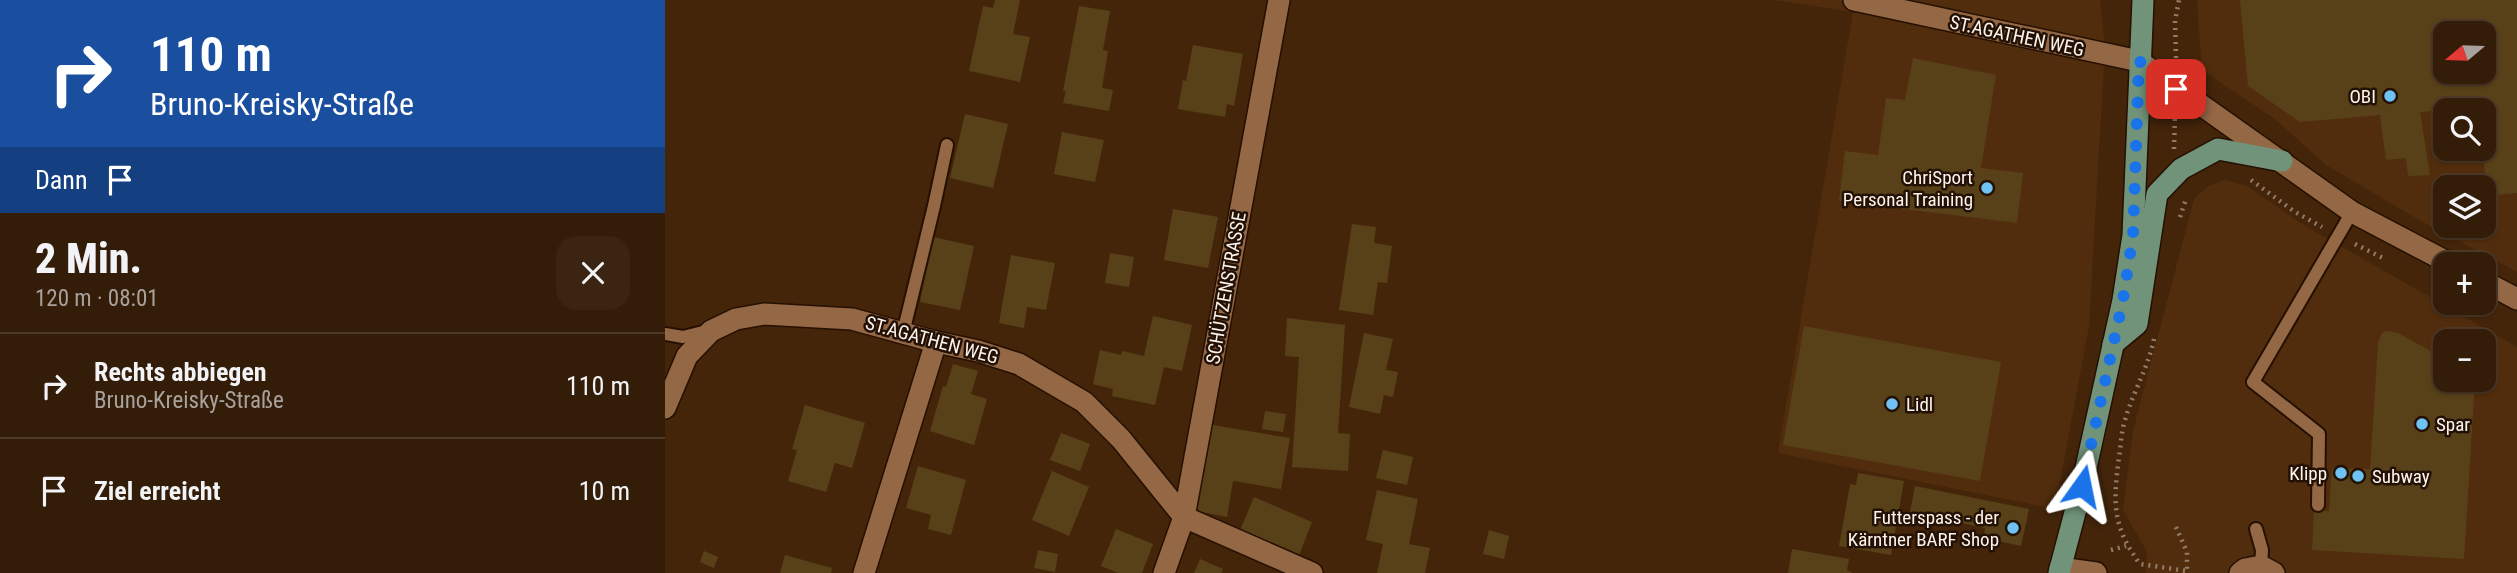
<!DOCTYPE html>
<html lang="de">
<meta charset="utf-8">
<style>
body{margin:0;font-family:"Roboto Condensed",sans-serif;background:#3b2512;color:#f1f3f6;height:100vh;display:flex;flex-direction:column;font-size:26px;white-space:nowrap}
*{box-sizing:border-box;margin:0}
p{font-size:23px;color:#a9a19c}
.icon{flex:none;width:38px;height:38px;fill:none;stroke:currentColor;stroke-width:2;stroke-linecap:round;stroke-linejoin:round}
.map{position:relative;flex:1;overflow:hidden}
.drawer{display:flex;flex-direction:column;background:#331c08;width:665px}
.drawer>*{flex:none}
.banner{background:#1a4fa0;color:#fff;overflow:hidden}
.needle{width:46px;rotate:251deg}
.fabs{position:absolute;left:1768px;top:21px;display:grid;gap:14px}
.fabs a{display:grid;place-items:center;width:63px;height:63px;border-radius:14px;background:#331c08;box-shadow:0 2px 5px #0004,0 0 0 2px #4e3a29;font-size:35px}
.pin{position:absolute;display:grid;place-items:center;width:60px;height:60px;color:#fff;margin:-30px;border-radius:14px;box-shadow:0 4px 10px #0006}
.me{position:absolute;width:77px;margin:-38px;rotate:12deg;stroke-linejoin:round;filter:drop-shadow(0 0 5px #0008)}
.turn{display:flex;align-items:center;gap:24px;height:147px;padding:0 35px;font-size:32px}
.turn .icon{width:91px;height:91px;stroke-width:2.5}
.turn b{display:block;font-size:49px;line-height:60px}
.then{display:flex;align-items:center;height:66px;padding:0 35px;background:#0003;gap:14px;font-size:26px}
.round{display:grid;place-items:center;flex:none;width:74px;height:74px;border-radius:21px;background:#3b2512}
.overview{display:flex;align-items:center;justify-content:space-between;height:119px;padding:0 35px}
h1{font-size:42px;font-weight:800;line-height:52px}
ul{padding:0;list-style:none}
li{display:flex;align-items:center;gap:21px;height:105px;padding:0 35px;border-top:2px solid #4e3a29}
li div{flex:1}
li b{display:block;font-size:26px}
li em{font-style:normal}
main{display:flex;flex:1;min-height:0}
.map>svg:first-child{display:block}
.built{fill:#512d0d;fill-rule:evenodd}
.building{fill:#584119;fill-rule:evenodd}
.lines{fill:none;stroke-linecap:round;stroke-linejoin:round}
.service-casing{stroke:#251001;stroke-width:16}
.minor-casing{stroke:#251001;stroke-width:24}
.tertiary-casing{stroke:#251001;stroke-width:24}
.primary-casing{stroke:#251001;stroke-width:24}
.path{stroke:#937d6a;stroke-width:4.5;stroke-dasharray:2 5;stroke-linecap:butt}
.service{stroke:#946745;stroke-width:12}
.minor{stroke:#946745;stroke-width:21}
.tertiary{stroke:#946745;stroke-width:21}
.primary{stroke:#70937a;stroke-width:21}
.route{stroke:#1a73e8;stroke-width:12;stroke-dasharray:0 21.6}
.poi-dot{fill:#70c1f4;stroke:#221104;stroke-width:2.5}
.labels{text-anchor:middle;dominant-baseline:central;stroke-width:5;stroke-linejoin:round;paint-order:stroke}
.street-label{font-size:19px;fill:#fdf3eb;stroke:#221104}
.poi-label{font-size:19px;fill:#fdf3eb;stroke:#221104;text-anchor:end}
</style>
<main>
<section class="drawer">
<div class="banner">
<div class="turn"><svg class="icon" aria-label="right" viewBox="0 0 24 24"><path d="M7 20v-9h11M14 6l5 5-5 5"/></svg><div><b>110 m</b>Bruno-Kreisky-Straße</div></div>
<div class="then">Dann<svg class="icon" aria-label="arrive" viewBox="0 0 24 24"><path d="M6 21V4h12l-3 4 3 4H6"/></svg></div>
</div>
<div class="overview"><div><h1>2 Min.</h1><p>120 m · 08:01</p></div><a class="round"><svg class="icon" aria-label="close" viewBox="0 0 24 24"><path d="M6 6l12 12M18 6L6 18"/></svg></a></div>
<ul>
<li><svg class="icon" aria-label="right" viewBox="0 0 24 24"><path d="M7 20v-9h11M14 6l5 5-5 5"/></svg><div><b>Rechts abbiegen</b><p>Bruno-Kreisky-Straße</p></div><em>110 m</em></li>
<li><svg class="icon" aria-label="arrive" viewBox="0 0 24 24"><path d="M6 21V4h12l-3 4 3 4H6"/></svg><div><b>Ziel erreicht</b></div><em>10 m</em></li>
</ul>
</section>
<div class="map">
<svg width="1852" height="573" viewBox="0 0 1852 573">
<rect width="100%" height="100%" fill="#44250a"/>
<g class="built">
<polygon points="1109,0 1435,0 1440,46 1424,326 1390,509 1113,453 1188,12"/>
<path d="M1532 0H1852V272L1754 220 1661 165 1611 120 1537 70ZM1780 33H1818V72H1780ZM1780 110H1818V149H1780ZM1780 187H1818V226H1780Z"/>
<path d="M1560 180 1582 186 1637 224 1852 347V573H1481L1482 552 1458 510 1468 431 1529 199 1543 186ZM1780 341H1818V380H1780Z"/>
</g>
<g class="building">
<polygon points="330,0 355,0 348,34 365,37 355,82 304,71 318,6 328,8"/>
<path d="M1575 0H1852V193L1822 196 1818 149V110H1814L1813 106 1755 112 1765 175 1743 176 1741 158 1721 160 1715 115 1635 122 1583 86ZM1780 33H1818V72H1780Z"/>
<polygon points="414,6 445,11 438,50 443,51 437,88 448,90 444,111 398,103 401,91 398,91"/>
<polygon points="528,45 578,54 569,106 562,104 560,117 513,109 518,80 521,81"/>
<polygon points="1248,58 1331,75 1316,168 1358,173 1352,223 1174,201 1180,151 1213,155 1221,98 1240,100"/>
<polygon points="300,114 343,124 328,188 285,178"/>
<polygon points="397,132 439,140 430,182 389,174"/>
<polygon points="508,209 553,217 543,268 499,260"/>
<polygon points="687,224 711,227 709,243 727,246 722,283 713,282 708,315 674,310"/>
<polygon points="268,237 309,246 295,310 255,302"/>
<polygon points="445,253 469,257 464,287 440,283"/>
<polygon points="346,255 390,263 381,310 362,307 359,328 334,323"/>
<polygon points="488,316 527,325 517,371 499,367 490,405 447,396 448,389 428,384 435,350 456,355 457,351 479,356"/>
<polygon points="622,318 680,325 673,433 685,434 683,471 627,467 634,357 620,356"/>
<polygon points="1139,326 1336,362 1315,481 1118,445"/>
<polygon points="1721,331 1733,333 1780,359 1780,380 1810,380 1799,559 1647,550 1649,510 1664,511 1667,468 1705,469 1713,343 1717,333"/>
<polygon points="699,333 728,339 721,370 733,372 728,397 719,395 715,414 684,407"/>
<polygon points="288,364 313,371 306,394 322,399 309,445 265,431 278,386 281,387"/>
<polygon points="140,405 200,423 187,468 170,463 161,492 123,481 132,450 127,449"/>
<polygon points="600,411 621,414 618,432 597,429"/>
<polygon points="542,424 625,438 616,489 568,481 562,517 527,510"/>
<polygon points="396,433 425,444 415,471 385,460"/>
<polygon points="718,450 748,457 742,485 711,478"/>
<polygon points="253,466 301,480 286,535 263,529 266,515 241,508"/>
<polygon points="387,471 424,487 404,536 367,520"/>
<polygon points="1193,473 1239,481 1226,555 1174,546 1185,484 1191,485"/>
<polygon points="1250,486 1364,509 1356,546 1319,538 1320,528 1245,512"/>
<polygon points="712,490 753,499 744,544 765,548 760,573 712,573 718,544 701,540"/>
<polygon points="589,497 647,522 633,558 574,533"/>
<polygon points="451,529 488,544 477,573 453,573 436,566"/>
<polygon points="824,530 844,536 839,559 818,554"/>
<polygon points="1127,549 1184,559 1182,570 1188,573 1123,573"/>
<polygon points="373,550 393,554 390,572 369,568"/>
<polygon points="39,551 53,557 49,568 35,562"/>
<polygon points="120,555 167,568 166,573 115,573"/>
<polygon points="535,559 558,569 556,573 529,573"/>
</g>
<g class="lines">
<defs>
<g id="service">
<polyline points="238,333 269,206 282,145"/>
<polyline points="0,334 18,337 42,331"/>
<polyline points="1653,505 1654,434 1588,382 1687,212"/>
<polyline points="1591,529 1597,550 1596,566"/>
</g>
<g id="minor">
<polyline points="1189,0 1474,61"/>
<polyline points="0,408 22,356 46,331 71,319 99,314 187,319 271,342 313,351 354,364 419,402 456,439 519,517 647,573"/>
<polyline points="1395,568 1431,573"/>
<polyline points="199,573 271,342"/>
<polyline points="499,573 519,517 614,0"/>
<polyline points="1575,573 1580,569 1596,566 1609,573"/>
</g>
<g id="tertiary">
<polyline points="1474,61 1687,212 1786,264"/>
<polyline points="1818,281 1852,299"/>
</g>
<g id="primary">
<polyline points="1448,344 1472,324 1492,194 1516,169 1553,149 1617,161"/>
<polyline points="1394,573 1417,486 1458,300 1468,235 1478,0"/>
</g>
</defs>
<use href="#service" class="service-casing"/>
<use href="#minor" class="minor-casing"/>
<use href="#tertiary" class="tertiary-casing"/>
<use href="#primary" class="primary-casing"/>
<g class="path">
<polyline points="1511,58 1510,21 1514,0"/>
<polyline points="1509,149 1510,115"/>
<polyline points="1586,180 1630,212 1657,227"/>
<polyline points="1515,217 1521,199"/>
<polyline points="1690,244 1720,259"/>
<path d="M1489 339C1483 368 1468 392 1460 420 1456 432 1456 445 1454 457 1448 503 1447 526 1475 564L1522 571"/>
<polyline points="1511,527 1522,552 1522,573"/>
<polyline points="1446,550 1461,546"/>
</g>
<use href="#service" class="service"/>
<use href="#minor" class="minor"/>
<use href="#tertiary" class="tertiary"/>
<use href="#primary" class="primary"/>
</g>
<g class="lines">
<polyline class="route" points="1417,486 1458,300 1468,235 1474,61 1511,89"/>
</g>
<g class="poi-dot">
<circle cx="1725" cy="96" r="7"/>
<circle cx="1322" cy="188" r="7"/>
<circle cx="1227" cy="404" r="7"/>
<circle cx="1757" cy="424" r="7"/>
<circle cx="1676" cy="473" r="7"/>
<circle cx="1693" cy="476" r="7"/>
<circle cx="1348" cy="528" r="7"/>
</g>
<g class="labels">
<g class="street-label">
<text transform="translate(1352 36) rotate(12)">ST.AGATHEN WEG</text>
<text transform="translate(561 288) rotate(-80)">SCHÜTZENSTRASSE</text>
<text transform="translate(267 340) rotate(15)">ST.AGATHEN WEG</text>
</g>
<g class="poi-label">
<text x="1711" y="96">OBI</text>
<text x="1308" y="177">ChriSport<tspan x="1308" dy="22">Personal Training</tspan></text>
<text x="1241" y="404" text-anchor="start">Lidl</text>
<text x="1771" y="424" text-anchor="start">Spar</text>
<text x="1662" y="473">Klipp</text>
<text x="1707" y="476" text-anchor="start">Subway</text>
<text x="1334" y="517">Futterspass - der<tspan x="1334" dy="22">Kärntner BARF Shop</tspan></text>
</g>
</g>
</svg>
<div class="fabs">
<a><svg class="needle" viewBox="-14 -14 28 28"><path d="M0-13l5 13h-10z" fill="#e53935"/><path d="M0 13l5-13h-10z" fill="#a9a19c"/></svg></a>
<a><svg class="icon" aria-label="search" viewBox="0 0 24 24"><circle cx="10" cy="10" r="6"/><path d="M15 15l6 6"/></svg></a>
<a><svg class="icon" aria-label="layers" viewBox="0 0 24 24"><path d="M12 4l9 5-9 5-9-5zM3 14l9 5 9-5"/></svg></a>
<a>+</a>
<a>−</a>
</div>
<div class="pin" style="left:1511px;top:89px;background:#d93025"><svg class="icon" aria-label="arrive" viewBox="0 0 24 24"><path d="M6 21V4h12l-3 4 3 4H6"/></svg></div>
<svg class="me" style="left:1417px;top:486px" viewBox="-20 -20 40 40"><path d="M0-17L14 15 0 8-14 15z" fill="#1a73e8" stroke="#fff" stroke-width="4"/></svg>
</div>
</main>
